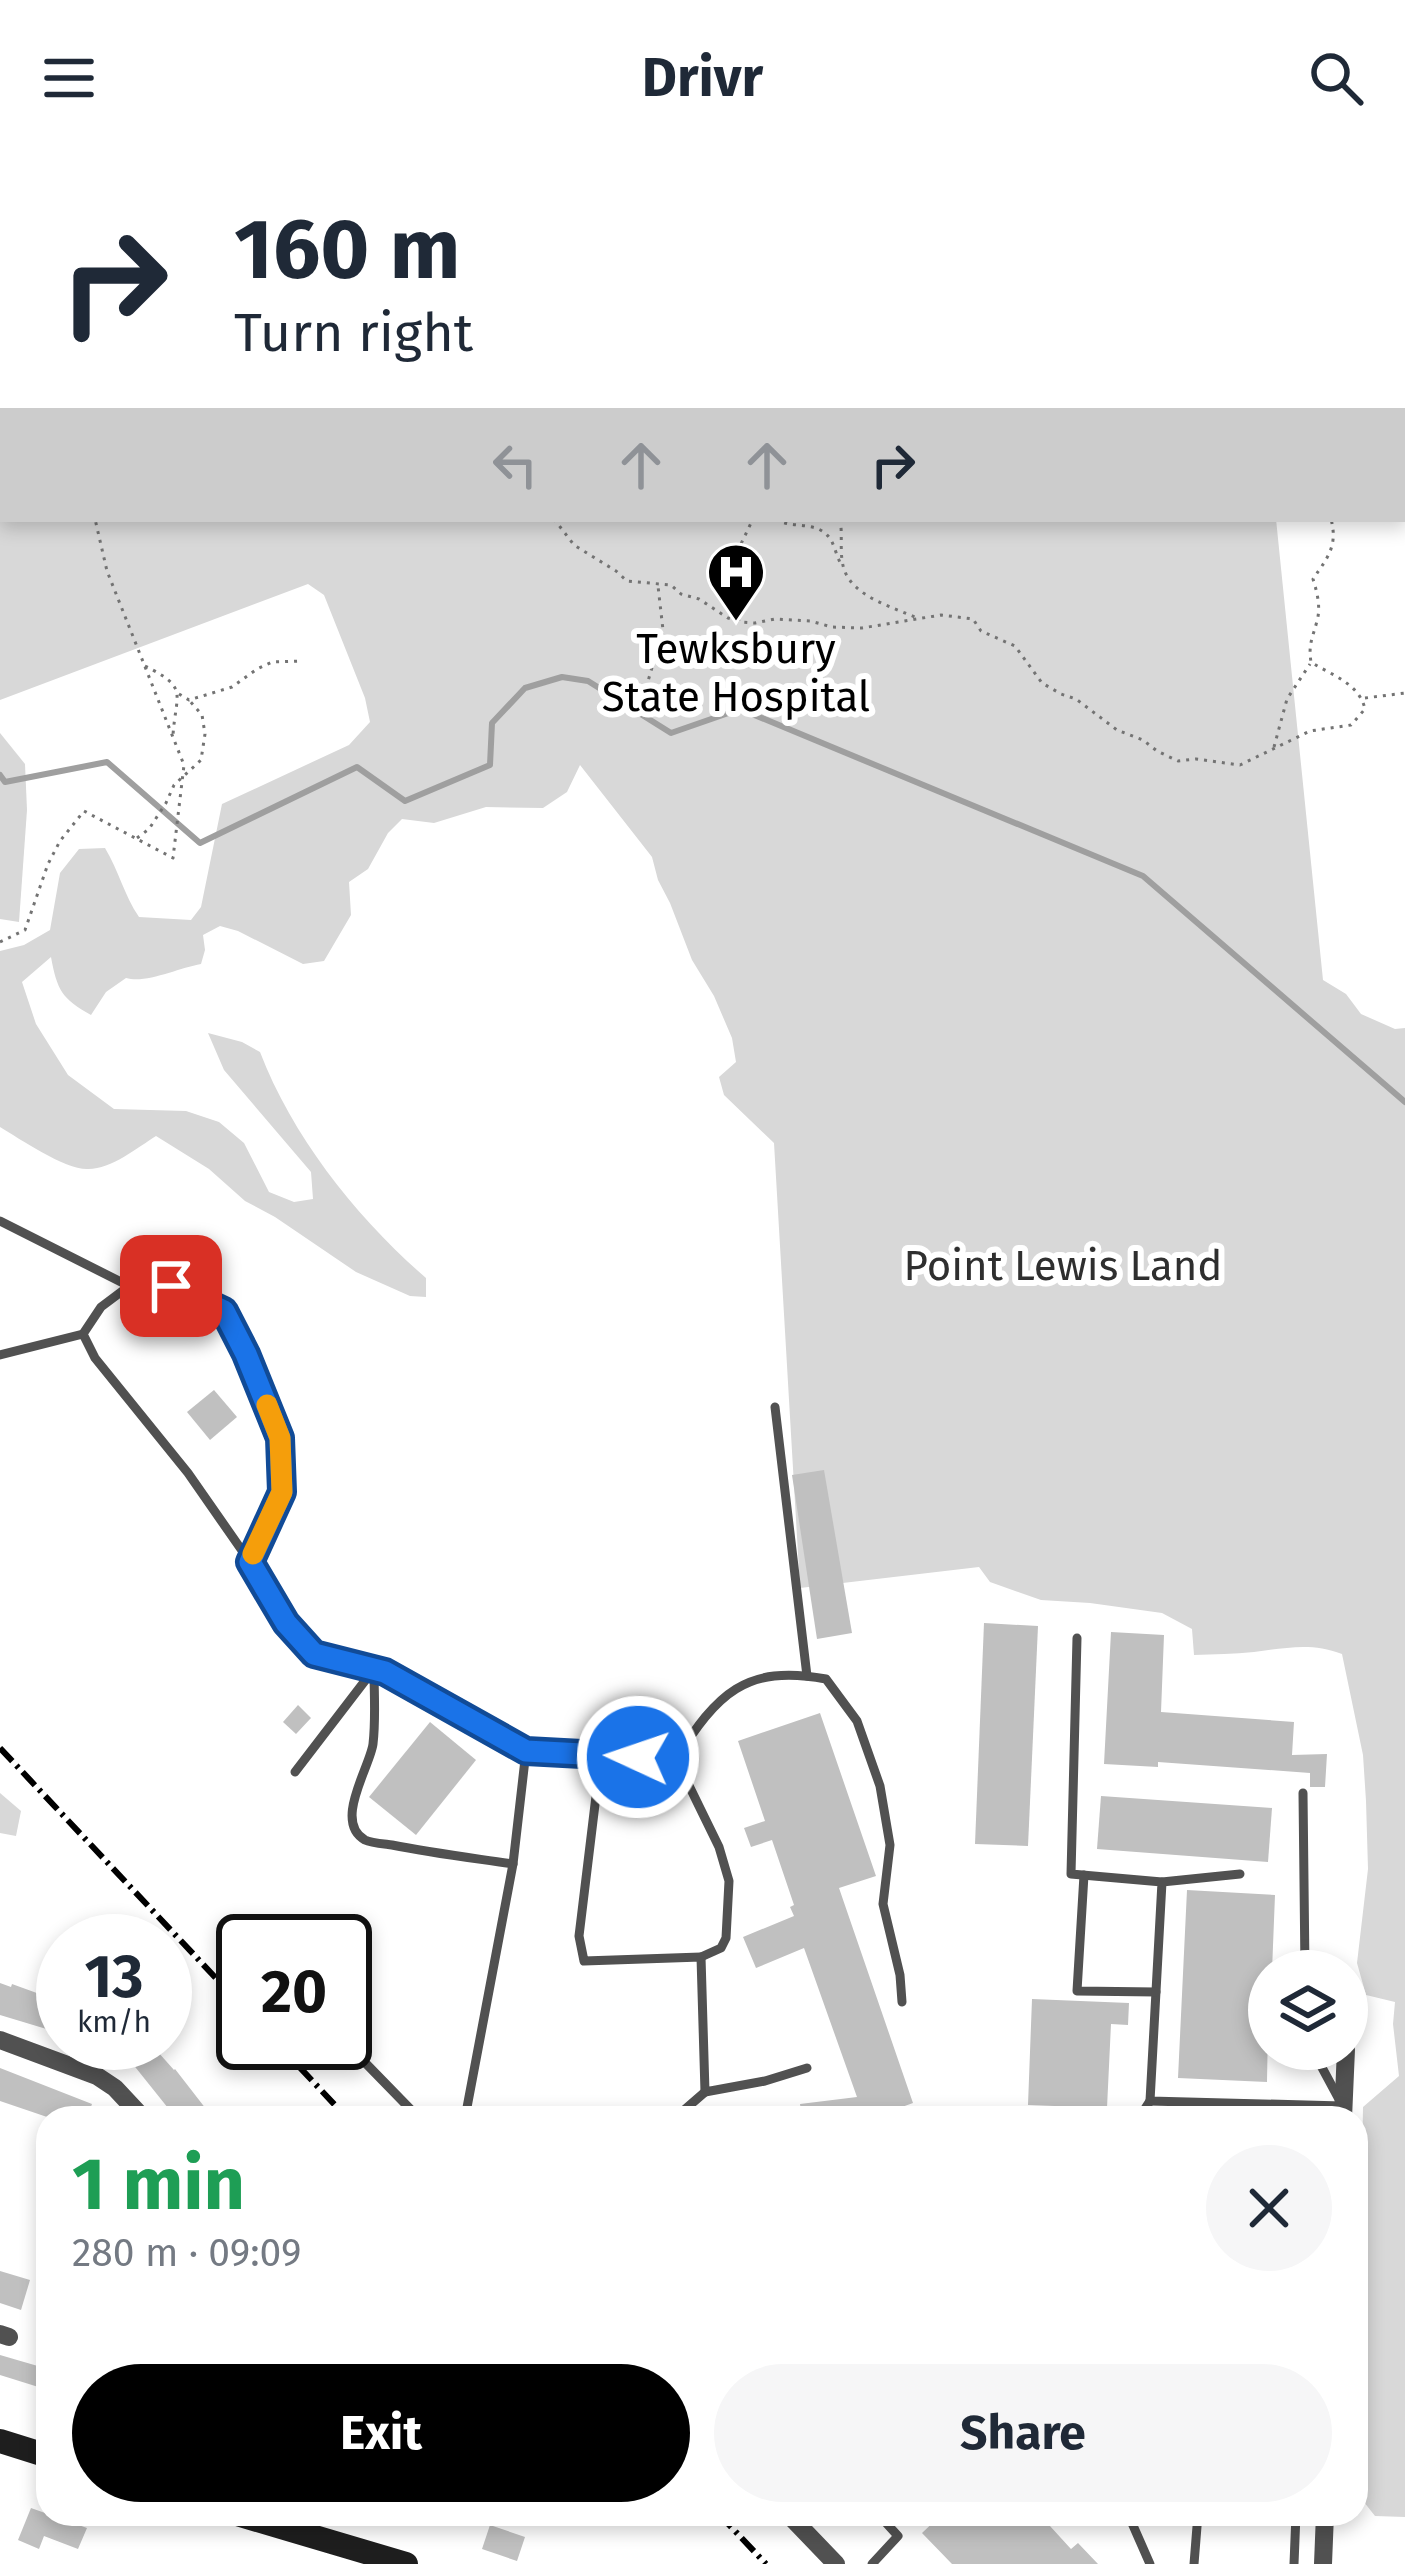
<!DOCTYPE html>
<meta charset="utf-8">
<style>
body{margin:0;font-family:"Fira Sans",sans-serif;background:#f6f6f7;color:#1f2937;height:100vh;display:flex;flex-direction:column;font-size:45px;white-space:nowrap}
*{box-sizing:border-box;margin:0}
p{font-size:39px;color:#747a83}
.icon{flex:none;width:66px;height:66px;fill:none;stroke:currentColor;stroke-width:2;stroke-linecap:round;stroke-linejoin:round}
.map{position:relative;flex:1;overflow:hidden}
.side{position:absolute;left:36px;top:1950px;width:1332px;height:420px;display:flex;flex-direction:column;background:#fff;border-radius:36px;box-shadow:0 6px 18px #0003}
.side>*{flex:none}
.top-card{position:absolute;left:0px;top:0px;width:1407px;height:366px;box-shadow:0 6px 18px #0003;background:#fff;color:#1f2937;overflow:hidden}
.fabs{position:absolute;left:1248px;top:1794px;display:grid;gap:24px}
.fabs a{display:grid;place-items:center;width:120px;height:120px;border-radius:50%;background:#fff;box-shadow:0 6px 18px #0003;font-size:60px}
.speed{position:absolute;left:36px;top:1758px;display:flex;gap:24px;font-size:60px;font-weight:700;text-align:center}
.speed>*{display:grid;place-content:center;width:156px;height:156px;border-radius:50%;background:#fff;box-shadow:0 6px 18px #0003;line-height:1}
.speed small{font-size:30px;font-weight:400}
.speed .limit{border:6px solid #111;border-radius:18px;background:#fff;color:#111}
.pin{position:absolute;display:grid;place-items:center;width:102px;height:102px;color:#fff;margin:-51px;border-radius:24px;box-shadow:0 6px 18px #0006}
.me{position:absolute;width:132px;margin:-66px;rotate:273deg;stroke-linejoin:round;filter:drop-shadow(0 0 9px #0008)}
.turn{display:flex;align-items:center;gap:42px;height:252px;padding:0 36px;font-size:54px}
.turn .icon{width:156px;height:156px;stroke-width:2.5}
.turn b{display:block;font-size:84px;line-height:102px}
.lanes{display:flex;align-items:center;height:114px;padding:0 36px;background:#0003;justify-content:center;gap:60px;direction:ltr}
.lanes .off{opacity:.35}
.round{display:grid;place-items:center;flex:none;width:126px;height:126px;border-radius:63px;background:#f6f6f7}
.overview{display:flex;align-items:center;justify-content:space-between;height:204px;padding:0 36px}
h1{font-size:72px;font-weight:700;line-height:90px;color:#1e9e55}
.button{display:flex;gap:24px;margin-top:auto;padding:24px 36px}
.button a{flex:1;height:138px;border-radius:72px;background:#000;color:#fff;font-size:48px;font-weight:700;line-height:138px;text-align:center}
.button a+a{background:#f6f6f7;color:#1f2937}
header{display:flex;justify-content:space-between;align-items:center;height:156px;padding:0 36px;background:#fff;font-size:54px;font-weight:700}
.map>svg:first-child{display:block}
.green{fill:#d8d8d8}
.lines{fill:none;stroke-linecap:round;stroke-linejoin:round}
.stream{stroke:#9f9f9f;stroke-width:6}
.building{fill:#c0c0c0}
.path{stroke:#737373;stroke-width:3;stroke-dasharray:3 6;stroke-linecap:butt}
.lane{stroke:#515151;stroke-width:9}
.street{stroke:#515151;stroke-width:18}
.secondary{stroke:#1e1e1e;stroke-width:24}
.rail{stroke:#000;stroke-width:6;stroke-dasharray:18 6 3 6;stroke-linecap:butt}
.route-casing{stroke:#114b97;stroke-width:30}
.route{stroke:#1a73e8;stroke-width:21}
.slow{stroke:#f59e0b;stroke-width:21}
.labels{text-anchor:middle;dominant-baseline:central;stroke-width:12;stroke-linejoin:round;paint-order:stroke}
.poi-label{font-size:42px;fill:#000;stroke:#fff}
.park-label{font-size:42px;fill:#2f2f2f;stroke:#fff}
</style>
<header><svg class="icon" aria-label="menu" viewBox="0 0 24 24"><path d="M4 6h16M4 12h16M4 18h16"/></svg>Drivr<svg class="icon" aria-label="search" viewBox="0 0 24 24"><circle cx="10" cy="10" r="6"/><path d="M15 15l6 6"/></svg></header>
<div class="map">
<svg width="1405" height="2408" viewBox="0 0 1405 2408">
<rect width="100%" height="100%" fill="#fff"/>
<g class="green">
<path d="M0 0H1234L1235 3H3V363H1276L1323 824 1346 838 1361 858 1395 873 1405 872V2361L1375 2360 1356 2336V2109L1361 2064 1363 1951 1399 1920 1393 1868 1395 1846 1366 1839 1357 1807 1368 1713 1366 1645 1363 1599 1342 1498C1311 1486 1286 1492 1254 1496 1234 1498 1214 1498 1194 1499L1192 1473 1162 1457 1090 1447 1041 1444 990 1426 979 1411 800 1432 774 987 724 939 719 921 736 906 732 882 714 840 692 804 670 747 658 724 652 701 580 609 567 636 543 652 486 651 434 667 402 663 388 677 368 713 349 726 351 759 324 805 303 808 238 775 220 770 203 779 205 794 201 808C178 812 146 828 126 822L106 836 91 859C62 843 57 834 51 801L22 826 36 868 68 919 114 953 186 955 219 966 244 987 269 1036 294 1046 313 1043 311 1016 224 914 208 877 242 886 260 896C293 982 357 1062 426 1122V1141L410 1140 356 1116 275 1061 245 1045 209 1013 156 980C137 992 110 1014 87 1013 64 1013 20 983 0 971V795L24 789 50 774 60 717 79 693 105 692C119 715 124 739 139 761L191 764 201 751 222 648 349 589 370 566 365 542 324 439 308 428 0 544Z"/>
<polygon points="0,577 25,608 27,654 19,766 0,763"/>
<polygon points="0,1637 21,1655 16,1680 0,1677"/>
</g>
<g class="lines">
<polyline class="stream" points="0,619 5,626 107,606 200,687 357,611 405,645 490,609 492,567 525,532 562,521 588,525 671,577 740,553 1143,720 1405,946"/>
</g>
<g class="building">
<polygon points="214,1234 237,1261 210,1284 187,1256"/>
<polygon points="824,1314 852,1477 817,1483 792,1319"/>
<polygon points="984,1467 1038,1470 1028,1690 975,1688"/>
<polygon points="1111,1476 1164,1479 1161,1556 1294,1566 1292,1599 1327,1598 1325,1631 1310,1631 1310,1617 1158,1606 1158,1611 1104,1608"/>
<polygon points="298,1549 311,1562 296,1578 283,1566"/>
<polygon points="820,1557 876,1720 839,1732 913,1947 902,1951 906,1962 802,1962 800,1948 857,1941 804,1792 756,1812 743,1781 794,1760 790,1751 794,1749 772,1684 751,1691 744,1672 765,1665 738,1585"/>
<polygon points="430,1566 476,1604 416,1679 369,1641"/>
<polygon points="1101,1640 1272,1652 1268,1706 1097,1693"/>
<polygon points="1187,1734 1275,1739 1272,1815 1269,1815 1267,1926 1178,1922"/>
<polygon points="0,1827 11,1831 12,1828 56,1844 56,1846 63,1849 63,1878 0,1859"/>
<polygon points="1032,1843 1129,1847 1128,1869 1111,1868 1107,1952 1028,1949"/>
<polygon points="116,1887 150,1887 174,1914 175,1913 213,1962 176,1962"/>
<polygon points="0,1912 92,1948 87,1962 50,1962 0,1945"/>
<polygon points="0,2115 30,2124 21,2154 0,2147"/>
<polygon points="0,2199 48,2213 48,2234 0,2219"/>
<polygon points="31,2352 87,2372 78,2393 44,2380 39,2393 18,2384"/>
<polygon points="942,2358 1039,2358 1071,2393 1078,2387 1098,2408 952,2408 922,2377"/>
<polygon points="490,2369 525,2381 517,2405 482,2393"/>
</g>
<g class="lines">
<g class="path">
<polyline points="65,0 66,3"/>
<polyline points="603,0 606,3"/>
<polyline points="718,0 718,3"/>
<polyline points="344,3 345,0"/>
<polyline points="796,3 829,3"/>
<polyline points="0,261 3,261"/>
<path d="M554 363 574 389 616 415 627 425 671 429 681 438 699 443 728 462 740 466 755 467 775 463 810 465 832 471 862 472 941 459 973 463 981 475 1015 490 1042 527 1061 538 1076 543 1117 574 1143 584 1157 595 1178 605 1196 603 1240 609 1310 575 1351 569 1365 553C1359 527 1331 519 1311 506 1308 488 1313 481 1317 465 1321 451 1317 436 1313 423 1328 401 1338 390 1331 363"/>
<path d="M776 363C791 373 814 365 827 379 834 385 836 400 841 408"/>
<path d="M840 363C843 379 839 398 844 413 853 441 893 451 917 462"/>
<polyline points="739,465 732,443 742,411 739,392 753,363"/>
<path d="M145 510C189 532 176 536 173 579"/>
<polyline points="179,538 189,544 232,531 257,513 272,506 303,505"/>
<polyline points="1365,542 1405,537"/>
<polyline points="641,549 663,474 658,430"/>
<polyline points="1274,591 1287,543 1310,508"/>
<polyline points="137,682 149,673 166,647 174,629 201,604 205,578 202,559 189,544"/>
<polyline points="0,786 25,774 48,708 60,685 84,655 173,702 184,609 107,415 95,363"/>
</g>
<g class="lane">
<polyline points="0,1065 129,1130"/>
<polyline points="0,1199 83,1178"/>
<polyline points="775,1251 807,1520"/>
<polyline points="250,1406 282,1336 280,1282 246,1198 224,1155 171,1130 129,1130 101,1151 83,1178 95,1202 188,1317 250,1406 286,1467 314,1498 385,1516 526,1595"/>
<polyline points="1077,1482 1071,1718 1162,1726 1150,1945 1342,1950"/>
<path d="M374 1513C374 1538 376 1563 373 1588 370 1611 333 1666 365 1684 371 1687 385 1688 392 1689 432 1697 473 1702 513 1708"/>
<polyline points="601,1599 579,1780 584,1805 701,1801 705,1936 765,1925 807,1912"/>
<path d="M676 1603C717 1538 745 1508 826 1523L857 1565 880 1630 890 1689 883 1748 900 1819 902 1846"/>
<polyline points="676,1603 719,1691 729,1725 726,1782 721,1792 701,1801"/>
<polyline points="295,1616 374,1513"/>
<polyline points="1303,1637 1305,1815"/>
<polyline points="1084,1719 1077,1835 1156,1836"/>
<polyline points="1162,1726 1240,1718"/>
<polyline points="345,1886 419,1962"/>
<polyline points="1312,1893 1340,1945"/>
<polyline points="465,1962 513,1708 526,1595 676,1603"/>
<polyline points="675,1962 705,1936"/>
<polyline points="1139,1962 1150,1945"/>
<polyline points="1128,2358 1150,2408"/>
<polyline points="872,2408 898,2380 878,2358"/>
<polyline points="1194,2408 1198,2358"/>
<polyline points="1294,2408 1296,2358"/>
</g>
<g class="street">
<polyline points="0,1884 97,1920 115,1932 143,1962"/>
<polyline points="1343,1962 1346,1893"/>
<polyline points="0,2178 9,2181"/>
<polyline points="788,2358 836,2408"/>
<polyline points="1323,2408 1325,2358"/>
</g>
<g class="secondary">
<polyline points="0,2285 48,2300"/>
<polyline points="237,2358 406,2408"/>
</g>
<g class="rail">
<polyline points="0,1592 243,1851"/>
<polyline points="277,1887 347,1962"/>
<polyline points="719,2358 766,2408"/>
</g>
</g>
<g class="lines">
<defs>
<polyline id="route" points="171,1130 224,1155 246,1198 280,1282 282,1336 250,1406 286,1467 314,1498 385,1516 526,1595 638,1601"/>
</defs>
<use href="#route" class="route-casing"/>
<use href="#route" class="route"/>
<polyline class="slow" points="253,1398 282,1336 280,1282 267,1249"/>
</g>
<defs>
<symbol id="hospital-pin" viewBox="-11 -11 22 30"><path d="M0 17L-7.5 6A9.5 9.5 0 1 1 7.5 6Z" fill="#000" stroke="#fff"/><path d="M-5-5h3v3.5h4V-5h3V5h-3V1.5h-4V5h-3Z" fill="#fff"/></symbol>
</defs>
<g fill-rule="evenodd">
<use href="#hospital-pin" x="703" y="383" width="66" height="90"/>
</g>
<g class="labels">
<g class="poi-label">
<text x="736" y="493">Tewksbury<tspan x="736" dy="48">State Hospital</tspan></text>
</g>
<g class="park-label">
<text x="1063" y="1110">Point Lewis Land</text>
</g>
</g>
</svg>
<div class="fabs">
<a><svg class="icon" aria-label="layers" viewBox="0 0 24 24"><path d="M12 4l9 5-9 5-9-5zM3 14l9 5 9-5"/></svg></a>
</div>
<div class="speed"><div>13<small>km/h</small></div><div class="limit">20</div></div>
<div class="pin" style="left:171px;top:1130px;background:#d93025"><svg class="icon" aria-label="arrive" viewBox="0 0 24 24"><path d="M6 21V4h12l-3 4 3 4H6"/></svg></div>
<svg class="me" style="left:638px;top:1601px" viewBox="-20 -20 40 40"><circle r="17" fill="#1a73e8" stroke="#fff" stroke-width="3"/><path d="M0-11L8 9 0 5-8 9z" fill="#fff"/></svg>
<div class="top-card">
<div class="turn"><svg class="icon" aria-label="right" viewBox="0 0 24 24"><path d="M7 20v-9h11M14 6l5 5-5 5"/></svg><div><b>160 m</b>Turn right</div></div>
<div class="lanes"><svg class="icon off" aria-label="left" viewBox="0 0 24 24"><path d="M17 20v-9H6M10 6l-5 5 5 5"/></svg><svg class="icon off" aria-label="ahead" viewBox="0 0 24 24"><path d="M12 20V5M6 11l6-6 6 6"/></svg><svg class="icon off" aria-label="ahead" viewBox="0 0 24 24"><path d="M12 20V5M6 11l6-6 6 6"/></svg><svg class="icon" aria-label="right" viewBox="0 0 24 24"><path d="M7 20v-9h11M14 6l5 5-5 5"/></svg></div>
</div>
<section class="side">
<div class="overview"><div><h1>1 min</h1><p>280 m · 09:09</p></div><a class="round"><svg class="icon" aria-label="close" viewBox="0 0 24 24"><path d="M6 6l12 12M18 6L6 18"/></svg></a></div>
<div class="button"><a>Exit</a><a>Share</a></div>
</section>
</div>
